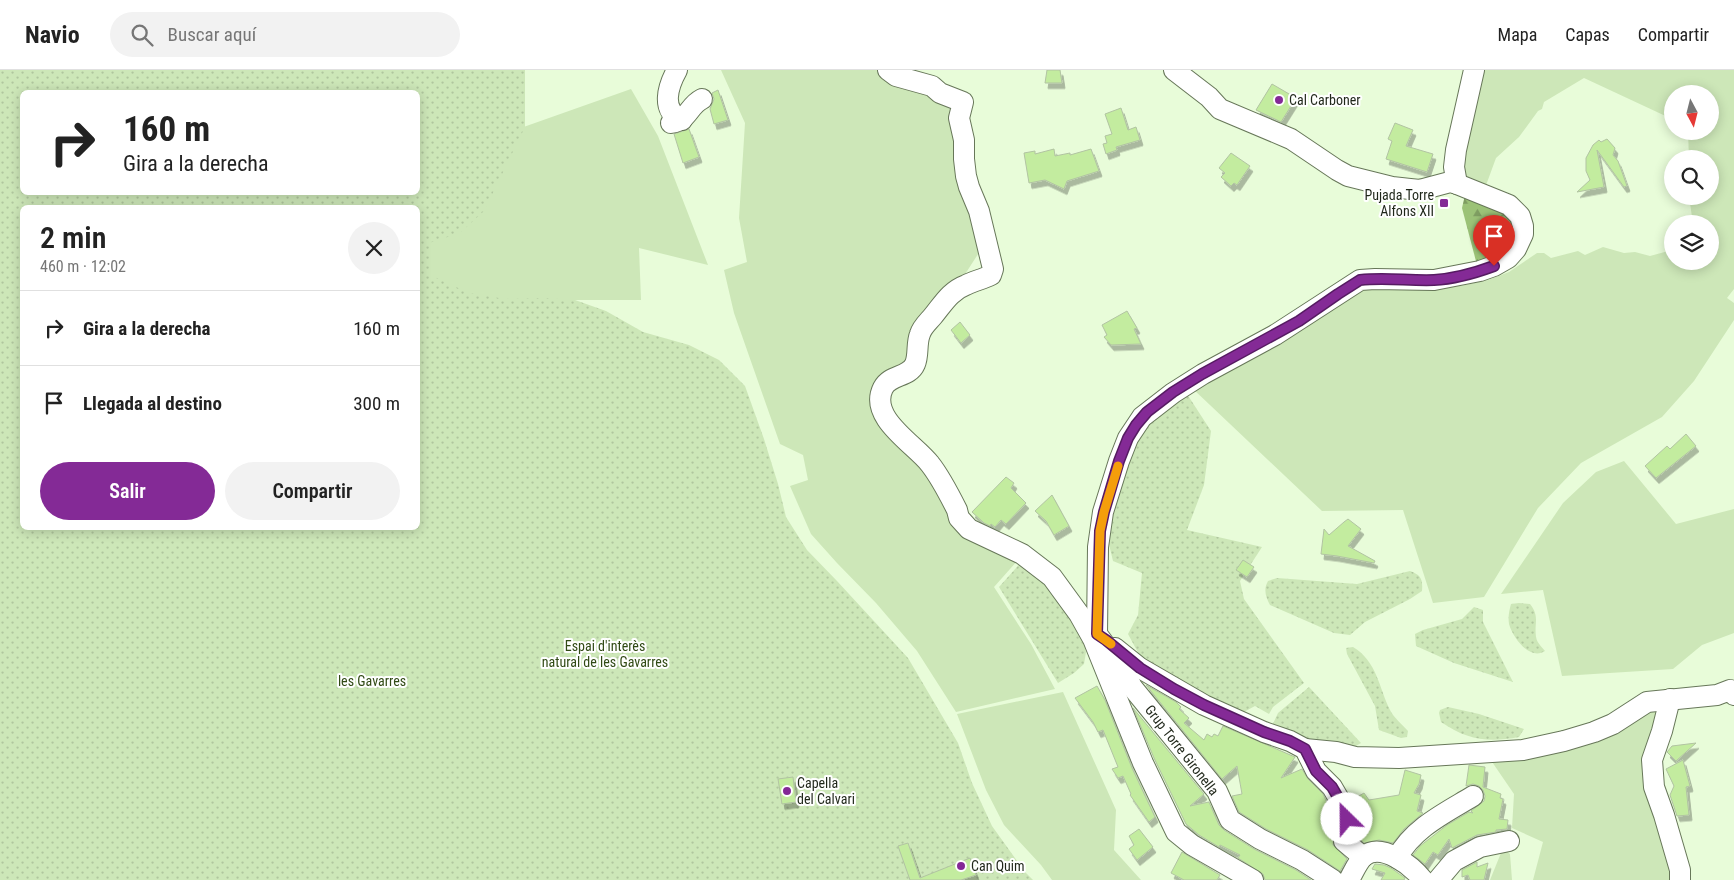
<!DOCTYPE html>
<html lang="es">
<meta charset="utf-8">
<style>
body{margin:0;font-family:"Roboto Condensed",sans-serif;background:#f2f2f2;color:#222;height:100vh;display:flex;flex-direction:column;font-size:19px;white-space:nowrap}
*{box-sizing:border-box;margin:0}
p{font-size:16px;color:#767676}
.icon{flex:none;width:28px;height:28px;fill:none;stroke:currentColor;stroke-width:2;stroke-linecap:round;stroke-linejoin:round}
.map{position:relative;flex:1;overflow:hidden}
.side{position:absolute;left:20px;top:135px;width:400px;height:325px;display:flex;flex-direction:column;background:#fff;border-radius:8px;box-shadow:0 2px 12px #0003}
.side>*{flex:none}
.banner{position:absolute;left:20px;top:20px;width:400px;height:105px;border-radius:8px;box-shadow:0 2px 12px #0003;background:#fff;color:#222;overflow:hidden}
.needle{width:32px;rotate:173deg}
.fabs{position:absolute;left:1664px;top:15px;display:grid;gap:10px}
.fabs a{display:grid;place-items:center;width:55px;height:55px;border-radius:50%;background:#fff;box-shadow:0 2px 12px #0003;font-size:25px}
.pin{position:absolute;display:grid;place-items:center;width:42px;height:42px;color:#fff;margin:-51px -21px;border-radius:50% 50% 50% 0;rotate:-45deg;box-shadow:0 0 5px #0007}
.pin .icon{rotate:45deg}
.me{position:absolute;width:55px;margin:-28px;rotate:337deg;stroke-linejoin:round;filter:drop-shadow(0 0 4px #0008)}
.turn{display:flex;align-items:center;gap:18px;height:105px;padding:0 20px;font-size:22px}
.turn .icon{width:65px;height:65px;stroke-width:2.5}
.turn b{display:block;font-size:35px;line-height:42px}
.round{display:grid;place-items:center;flex:none;width:52px;height:52px;border-radius:26px;background:#f2f2f2}
.headline{display:flex;align-items:center;justify-content:space-between;height:85px;padding:0 20px}
h1{font-size:30px;font-weight:600;line-height:38px}
.button{display:flex;gap:10px;margin-top:auto;padding:10px 20px}
.button a{flex:1;height:58px;border-radius:30px;background:#842a96;color:#fff;font-size:20px;font-weight:600;line-height:58px;text-align:center}
.button a+a{background:#f2f2f2;color:#222}
ul{padding:0;list-style:none}
li{display:flex;align-items:center;gap:15px;height:75px;padding:0 20px;border-top:1px solid #e0e0e0}
li div{flex:1}
li b{display:block;font-size:19px}
li em{font-style:normal}
header{display:flex;align-items:center;gap:30px;box-sizing:border-box;height:70px;padding:0 25px;background:#fff;border-bottom:1px solid #e0e0e0}
header strong{font-size:24px}
nav{display:flex;gap:28px;margin-inline-start:auto;font-size:18px}
.search{width:350px;height:45px;background:#f2f2f2;display:flex;align-items:center;gap:12px;box-sizing:border-box;padding:0 18px;border-radius:28px;color:#767676;font-size:19px}
.map>svg:first-child{display:block}
.grass{fill:#cde7b8}
.forest{fill:url(#forest-firs)}
.park{fill:url(#park-dots);fill-rule:evenodd}
.building{fill:#c3ec9f;stroke:#b1c3a2;filter:url(#shadow)}
.lines{fill:none;stroke-linecap:round;stroke-linejoin:round}
.minor-casing{stroke:#677759;stroke-width:22}
.minor{stroke:#fff;stroke-width:20}
.route-casing{stroke:#561b62;stroke-width:12}
.route{stroke:#842a96;stroke-width:9}
.slow{stroke:#f59e0b;stroke-width:9}
.poi-dot{fill:#842a96;stroke:#fff;stroke-width:2}
.labels{text-anchor:middle;dominant-baseline:central;stroke-width:4;stroke-linejoin:round;paint-order:stroke}
.poi-label{font-size:14px;fill:#1f2619;stroke:#fff;text-anchor:start}
.park-label{font-size:14px;fill:#314a15;stroke:#fff}
.street-label{font-size:14px;fill:#1f2619;stroke:#fff}
</style>
<header>
<strong>Navio</strong>
<div class="search"><svg class="icon" aria-label="search" viewBox="0 0 24 24"><circle cx="10" cy="10" r="6"/><path d="M15 15l6 6"/></svg>Buscar aquí</div>
<nav><a>Mapa</a><a>Capas</a><a>Compartir</a></nav>
</header>
<div class="map">
<svg width="1734" height="810" viewBox="0 0 1734 810">
<defs>
<pattern id="forest-firs" width="22" height="20" patternUnits="userSpaceOnUse" patternTransform="scale(1.25)"><rect width="22" height="20" fill="#9bc277"/><path d="M5 1l3.5 6h-7zM16 11l3.5 6h-7z" fill="#7e9d61"/></pattern>
<pattern id="park-dots" width="8" height="8" patternUnits="userSpaceOnUse" patternTransform="scale(1.25)"><rect width="8" height="8" fill="#cde7b8"/><path d="M2 2h.1M6 6h.1" fill="none" stroke="#b0c69e" stroke-width="1.8" stroke-linecap="round"/></pattern>
<filter id="shadow"><feDropShadow dx="3" dy="5.5" stdDeviation="0" flood-color="#0004"/></filter>
</defs>
<rect width="100%" height="100%" fill="#e8fcd9"/>
<g class="grass">
<polygon points="721,0 883,0 950,33 980,181 913,285 876,324 953,437 1019,489 994,517 1031,574 1055,619 956,642 917,581 876,533 837,493 811,464 790,416 808,410 803,385 780,374 734,243 724,200 747,192 739,148 745,53"/>
<polygon points="1481,0 1734,0 1734,219 1727,228 1734,233 1734,250 1694,311 1662,347 1581,393 1538,438 1484,527 1433,533 1403,440 1322,441 1192,318 1362,218 1461,216 1488,210 1509,202 1537,183 1544,183 1551,188 1578,181 1585,185 1603,177 1624,183 1635,182 1650,186 1672,180 1672,191 1710,191 1710,154 1693,154 1689,126 1710,126 1710,89 1689,89 1688,61 1710,61 1710,24 1672,24 1672,49 1584,8 1544,32 1542,39 1538,41 1519,67 1496,88 1485,118 1466,107 1462,102"/>
<polygon points="419,15 484,71 631,19 658,66 708,195 639,178 641,230 418,230 418,138 254,122 418,122 418,22"/>
<polygon points="1624,391 1676,454 1734,439 1734,563 1702,575 1673,599 1562,606 1543,520 1501,524 1563,433 1596,402"/>
<polygon points="1063,622 1116,740 1114,780 1141,810 1052,810 1041,795 1004,755 986,720 957,644"/>
<polygon points="1649,637 1659,641 1648,676 1676,810 1533,810 1543,772 1512,758 1514,724 1488,686"/>
<polygon points="1503,778 1510,784 1512,810 1490,810"/>
</g>
<path class="forest" d="M1465 125 1483 132 1509 146C1521 177 1503 186 1477 195L1462 138Z"/>
<g class="park">
<path d="M0 0H525V57L484 141 460 163 429 173 430 205 469 223 505 229 543 228 575 230 606 241 643 262 689 275 719 290 745 316 764 369 778 414 786 447 807 480 837 511 908 588 958 673 972 713 992 756 1025 802 1033 810H0ZM22 22H418V122H22ZM22 138H418V458H22Z"/>
<polygon points="1187,324 1211,361 1204,415 1187,460 1262,477 1240,511 1244,529 1304,613 1273,637 1269,644 1255,636 1242,643 1174,612 1142,590 1128,564 1138,545 1142,503 1113,491 1107,466 1133,375 1146,354"/>
<polygon points="1023,490 1053,516 1083,569 1086,582 1084,594 1074,603 1058,613 999,517"/>
<path d="M1410 501C1421 505 1423 509 1422 521L1410 529 1365 552 1350 565 1334 563 1270 535C1266 527 1263 520 1268 511L1277 508 1357 514Z"/>
<path d="M1519 533 1530 534C1540 547 1534 552 1536 567 1537 573 1542 577 1545 581 1530 591 1513 568 1509 554 1508 547 1509 541 1511 534Z"/>
<polygon points="1474,537 1483,540 1483,552 1513,612 1454,593 1416,576 1415,564 1423,560 1462,549"/>
<path d="M1353 577C1377 591 1379 618 1390 640 1394 648 1402 654 1408 661L1407 667 1401 668 1379 660 1375 636 1347 584 1346 578Z"/>
<polygon points="1309,617 1361,673 1349,680 1301,668 1271,658 1278,643"/>
<path d="M1448 637 1479 644 1524 659 1519 667C1488 673 1467 670 1441 652L1439 643 1440 640Z"/>
</g>
<g class="building">
<polygon points="1047,0 1060,0 1062,13 1045,13"/>
<polygon points="1272,14 1296,28 1281,52 1256,40"/>
<polygon points="718,20 728,50 714,54 710,39 714,29 712,23"/>
<polygon points="1121,38 1128,60 1136,57 1140,70 1116,77 1117,80 1106,84 1103,74 1107,73 1105,66 1112,64 1105,44"/>
<polygon points="1395,53 1413,60 1406,76 1433,84 1427,102 1386,89 1392,71 1388,69"/>
<polygon points="689,59 699,87 683,93 674,64"/>
<polygon points="1607,69 1615,78 1613,85 1618,91 1627,116 1624,117 1597,80 1604,117 1577,122 1590,110 1586,101 1586,88 1593,75 1599,70 1601,72"/>
<polygon points="1054,79 1055,86 1070,83 1070,85 1091,79 1099,101 1067,111 1064,119 1045,110 1029,113 1024,83 1035,81 1035,84"/>
<polygon points="1231,83 1250,96 1237,115 1234,113 1231,116 1221,107 1225,103 1219,98"/>
<polygon points="1127,241 1137,258 1134,259 1141,274 1111,275 1104,267 1107,265 1102,255"/>
<polygon points="960,252 970,265 961,273 951,260"/>
<polygon points="1686,364 1696,376 1656,408 1645,396 1667,376 1670,379"/>
<polygon points="1006,407 1014,413 1011,418 1026,433 1006,454 1001,450 995,457 991,454 990,456 984,453 972,442"/>
<polygon points="1052,425 1069,456 1054,465 1046,451 1035,441"/>
<polygon points="1348,449 1361,459 1348,476 1375,491 1374,493 1337,486 1321,484 1324,459 1329,465 1344,452"/>
<polygon points="1243,490 1254,497 1247,507 1236,500"/>
<polygon points="1146,615 1176,632 1181,637 1179,639 1189,648 1184,653 1204,670 1207,664 1212,667 1214,664 1218,666 1223,656 1295,687 1281,708 1302,699 1308,709 1323,724 1335,750 1333,775 1347,789 1340,801 1308,780 1266,759 1239,742 1232,726 1242,724 1237,696 1222,709"/>
<polygon points="1097,616 1105,630 1132,698 1155,747 1149,752 1130,725 1131,724 1123,706 1118,708 1112,699 1118,697 1103,660 1098,662 1093,652 1075,628"/>
<polygon points="1133,638 1204,724 1190,736 1209,732 1219,755 1224,760 1254,779 1296,800 1311,810 1265,810 1263,804 1238,788 1240,785 1220,775 1219,777 1199,765 1186,754 1154,688"/>
<polygon points="1696,673 1676,691 1667,682 1672,676"/>
<polygon points="1683,690 1690,716 1686,717 1689,745 1677,746 1670,725 1674,716 1666,699"/>
<polygon points="1469,695 1485,697 1483,717 1501,724 1500,728 1503,729 1499,749 1508,750 1507,759 1496,760 1496,762 1477,765 1452,778 1449,769 1438,785 1433,782 1425,794 1413,785 1420,776 1447,755 1469,742 1473,743 1471,741 1484,731 1485,726 1483,720 1479,716 1473,714 1466,716"/>
<polygon points="1405,700 1421,705 1419,714 1414,723 1421,725 1417,741 1423,743 1404,759 1393,773 1379,770 1364,773 1357,766 1358,745 1352,730 1364,723 1369,730 1399,725"/>
<polygon points="793,707 796,732 782,734 778,709"/>
<polygon points="1139,759 1153,777 1137,790 1129,779 1134,775 1129,766"/>
<polygon points="908,773 920,808 970,788 976,805 961,810 910,810 898,776"/>
<polygon points="1182,782 1220,805 1217,810 1184,810 1171,803"/>
<polygon points="1477,792 1477,797 1488,793 1484,810 1470,810 1468,805 1462,807 1462,800"/>
<polygon points="1375,794 1384,795 1391,798 1405,808 1404,810 1381,810 1385,803 1372,799"/>
</g>
<g class="lines">
<defs>
<g id="minor">
<path d="M677 0C668 16 660 41 682 50"/>
<path d="M888 0 896 6 932 16 940 23 963 32 959 48 964 70V89L966 106 969 117 979 141 993 199 991 205C983 209 974 211 966 215 950 221 943 234 933 246 928 252 922 257 920 264 916 274 919 285 915 294 909 308 890 304 883 318 868 348 916 375 930 394 941 408 949 424 957 440L959 448 969 459 1022 484 1052 507 1079 544 1093 569 1143 693 1176 762 1192 775 1253 810"/>
<polyline points="1174,0 1209,27 1220,39 1291,69 1337,100 1348,106 1392,117 1410,119 1420,120 1450,112 1457,114 1509,135 1520,146 1523,156 1523,164 1516,179 1508,188 1494,196 1480,201 1434,210 1375,209 1360,210 1275,265 1203,304 1173,323 1142,347 1128,368 1119,391 1103,442 1098,477 1097,564 1123,599 1132,617 1217,721 1230,750 1260,769 1302,790 1333,810"/>
<path d="M671 53C689 50 688 36 702 29"/>
<polyline points="1457,114 1454,97 1456,80 1474,0"/>
<polyline points="1115,578 1140,598 1204,635 1264,662 1290,671 1305,679 1316,701 1332,717 1339,729 1347,749 1344,771 1363,787"/>
<polyline points="1670,629 1662,661 1652,690 1654,717 1664,745 1680,800 1680,810"/>
<polyline points="1305,679 1336,682 1355,687 1399,688 1523,680 1564,671 1594,662 1613,654 1647,632 1717,625 1730,620 1734,625"/>
<path d="M1397 788C1413 758 1445 743 1473 726"/>
<path d="M1349 810C1353 803 1358 791 1364 786 1382 772 1412 796 1423 810"/>
<polyline points="1438,810 1454,791 1480,777 1509,771"/>
</g>
</defs>
<use href="#minor" class="minor-casing"/>
<use href="#minor" class="minor"/>
</g>
<g class="lines">
<defs>
<path id="route" d="M1347 749 1339 729 1332 717 1316 701 1305 679 1290 671 1264 662 1204 635 1174 619 1140 598 1106 570 1097 564 1100 461 1104 442 1119 391 1128 368 1136 355 1147 342 1173 322 1202 304 1299 251 1338 224 1360 210C1385 207 1409 211 1434 210 1453 209 1475 203 1494 196"/>
</defs>
<use href="#route" class="route-casing"/>
<use href="#route" class="route"/>
<polyline class="slow" points="1111,574 1097,564 1100,461 1104,442 1118,396"/>
</g>
<g class="poi-dot">
<circle cx="1279" cy="30" r="5"/>
<rect x="1439" y="128" width="10" height="10" rx="2.5"/>
<circle cx="787" cy="721" r="5"/>
<circle cx="961" cy="796" r="5"/>
</g>
<g class="labels">
<g class="poi-label">
<text x="1289" y="30">Cal Carboner</text>
<text x="1434" y="125" text-anchor="end">Pujada Torre<tspan x="1434" dy="16">Alfons XII</tspan></text>
<text x="797" y="713">Capella<tspan x="797" dy="16">del Calvari</tspan></text>
<text x="971" y="796">Can Quim</text>
</g>
<g class="park-label">
<text x="605" y="576">Espai d'interès<tspan x="605" dy="16">natural de les Gavarres</tspan></text>
<text x="372" y="611">les Gavarres</text>
</g>
<g class="street-label">
<text transform="translate(1182 680) rotate(52)">Grup Torre Gironella</text>
</g>
</g>
</svg>
<div class="fabs">
<a><svg class="needle" viewBox="-14 -14 28 28"><path d="M0-13l5 13h-10z" fill="#e53935"/><path d="M0 13l5-13h-10z" fill="#767676"/></svg></a>
<a><svg class="icon" aria-label="search" viewBox="0 0 24 24"><circle cx="10" cy="10" r="6"/><path d="M15 15l6 6"/></svg></a>
<a><svg class="icon" aria-label="layers" viewBox="0 0 24 24"><path d="M12 4l9 5-9 5-9-5zM3 14l9 5 9-5"/></svg></a>
</div>
<div class="pin" style="left:1494px;top:196px;background:#d93025"><svg class="icon" aria-label="arrive" viewBox="0 0 24 24"><path d="M6 21V4h12l-3 4 3 4H6"/></svg></div>
<svg class="me" style="left:1347px;top:749px" viewBox="-20 -20 40 40"><circle r="19" fill="#fff"/><path d="M0-13L10 11 0 6-10 11z" fill="#842a96"/></svg>
<div class="banner">
<div class="turn"><svg class="icon" aria-label="right" viewBox="0 0 24 24"><path d="M7 20v-9h11M14 6l5 5-5 5"/></svg><div><b>160 m</b>Gira a la derecha</div></div>
</div>
<section class="side">
<div class="headline"><div><h1>2 min</h1><p>460 m · 12:02</p></div><a class="round"><svg class="icon" aria-label="close" viewBox="0 0 24 24"><path d="M6 6l12 12M18 6L6 18"/></svg></a></div>
<ul>
<li><svg class="icon" aria-label="right" viewBox="0 0 24 24"><path d="M7 20v-9h11M14 6l5 5-5 5"/></svg><div><b>Gira a la derecha</b></div><em>160 m</em></li>
<li><svg class="icon" aria-label="arrive" viewBox="0 0 24 24"><path d="M6 21V4h12l-3 4 3 4H6"/></svg><div><b>Llegada al destino</b></div><em>300 m</em></li>
</ul>
<div class="button"><a>Salir</a><a>Compartir</a></div>
</section>
</div>
